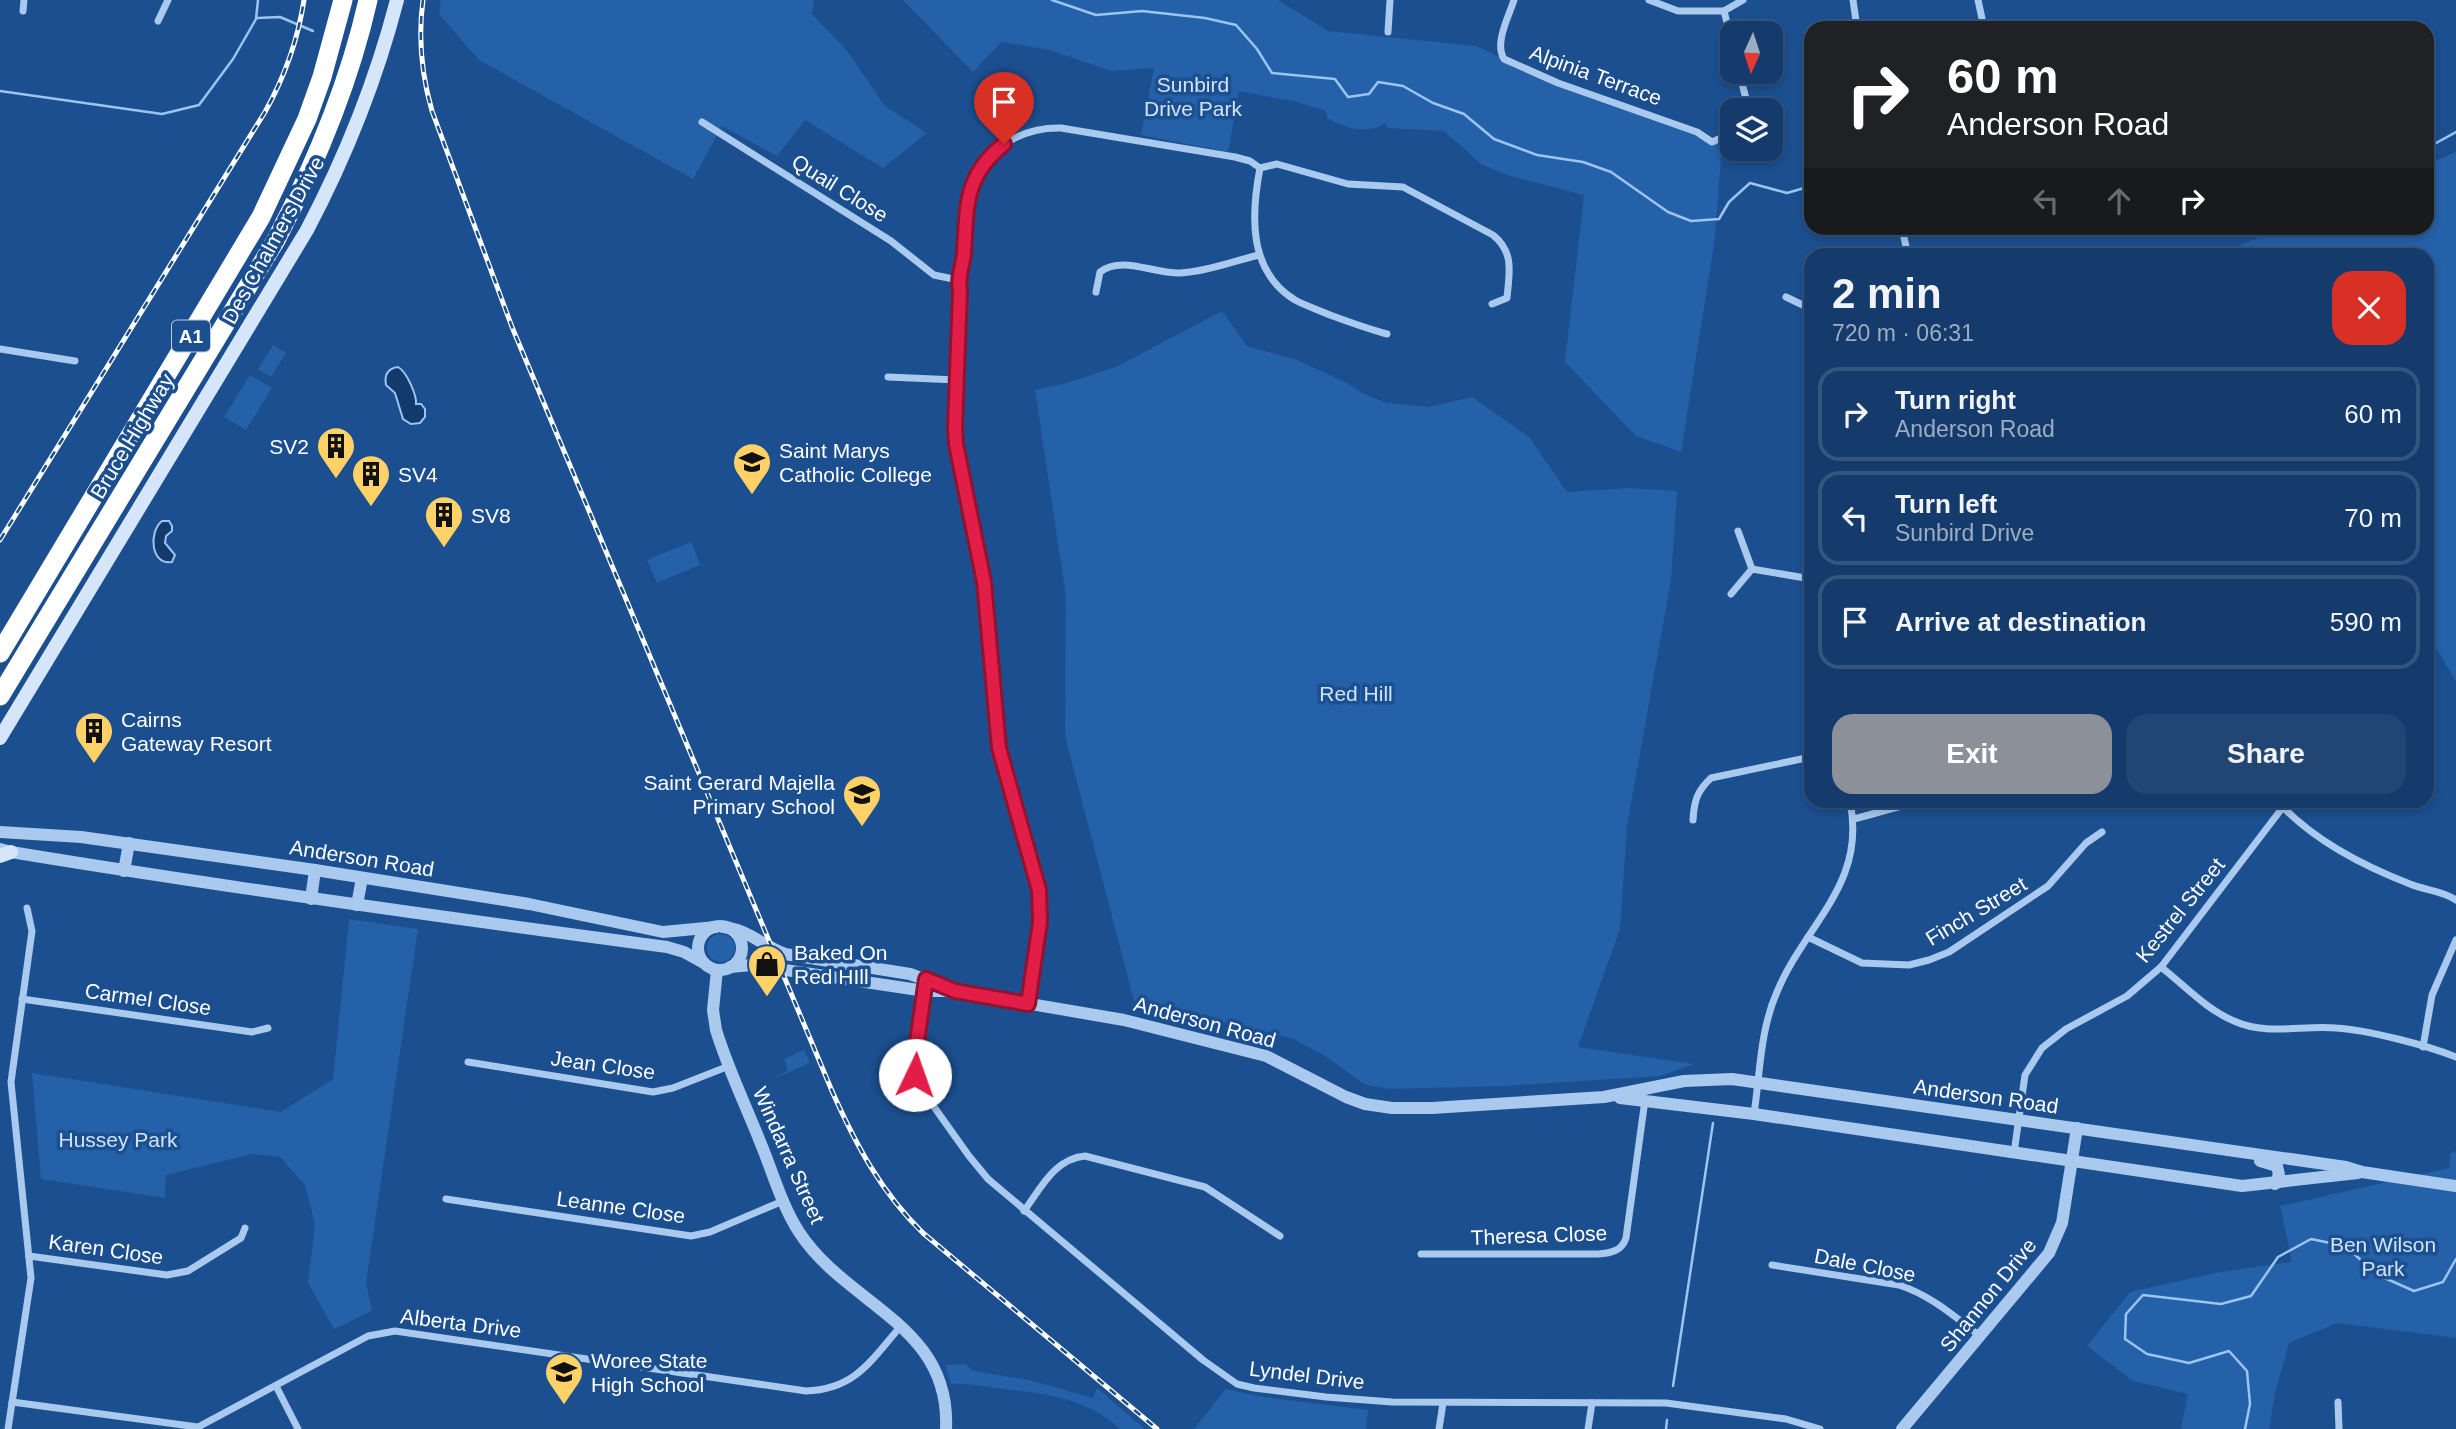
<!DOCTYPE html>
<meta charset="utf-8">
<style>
body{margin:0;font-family:Arial,sans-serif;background:#214673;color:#f1f3f6;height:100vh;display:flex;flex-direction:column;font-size:26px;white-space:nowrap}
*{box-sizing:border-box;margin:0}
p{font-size:23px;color:#9dadc1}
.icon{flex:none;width:38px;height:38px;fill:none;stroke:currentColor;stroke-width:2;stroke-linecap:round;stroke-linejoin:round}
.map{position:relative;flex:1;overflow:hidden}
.details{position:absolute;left:1804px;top:248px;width:630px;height:560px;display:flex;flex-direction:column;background:#143b6b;border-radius:21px;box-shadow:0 4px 10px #0003,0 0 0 2px #33557e}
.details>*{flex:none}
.top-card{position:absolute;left:1804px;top:21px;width:630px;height:214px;border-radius:21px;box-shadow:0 4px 10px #0003,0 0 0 2px #33557e;background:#202124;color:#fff;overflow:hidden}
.needle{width:46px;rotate:183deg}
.fabs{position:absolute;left:1720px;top:21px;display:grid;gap:14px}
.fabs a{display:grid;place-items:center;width:63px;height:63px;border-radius:14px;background:#143b6b;box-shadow:0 4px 10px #0003,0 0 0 2px #33557e;font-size:35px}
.pin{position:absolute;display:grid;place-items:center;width:60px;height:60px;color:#fff;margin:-72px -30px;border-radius:50% 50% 50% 0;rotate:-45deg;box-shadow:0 0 7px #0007}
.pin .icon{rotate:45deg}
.me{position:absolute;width:77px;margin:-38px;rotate:3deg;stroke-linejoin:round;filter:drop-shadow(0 0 5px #0008)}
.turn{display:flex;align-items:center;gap:24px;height:147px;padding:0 28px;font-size:32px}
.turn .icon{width:91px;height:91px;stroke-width:2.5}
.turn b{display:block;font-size:49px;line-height:60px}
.lanes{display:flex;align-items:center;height:66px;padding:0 28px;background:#0003;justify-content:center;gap:35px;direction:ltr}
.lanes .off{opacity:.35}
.round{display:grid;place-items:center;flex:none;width:74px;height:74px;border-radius:21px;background:#214673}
.headline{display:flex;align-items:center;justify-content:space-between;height:119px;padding:0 28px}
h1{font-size:42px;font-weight:700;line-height:52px}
.button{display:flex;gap:14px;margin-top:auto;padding:14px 28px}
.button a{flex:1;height:80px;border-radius:21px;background:#8c9099;color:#fff;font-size:28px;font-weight:700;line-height:80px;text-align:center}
.button a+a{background:#214673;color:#f1f3f6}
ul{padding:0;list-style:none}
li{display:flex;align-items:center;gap:21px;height:94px;margin:0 14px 10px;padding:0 14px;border:4px solid #33557e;border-radius:21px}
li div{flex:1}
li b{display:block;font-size:26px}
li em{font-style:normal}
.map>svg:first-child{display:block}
.green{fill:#2461a8}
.water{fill:#123a6d;stroke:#9cc4f0;stroke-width:2}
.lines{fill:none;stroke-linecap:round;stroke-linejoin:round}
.stream{stroke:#9cc4f0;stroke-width:2.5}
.minor{stroke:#a9c9ee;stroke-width:7}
.tertiary{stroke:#a9c9ee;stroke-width:12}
.secondary{stroke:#d6e6fa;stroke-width:14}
.motorway{stroke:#fff;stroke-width:19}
.rail-casing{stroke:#fff;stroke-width:5}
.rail{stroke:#1b4f8f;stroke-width:2.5;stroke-dasharray:8;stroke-linecap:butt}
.route-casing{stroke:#92132f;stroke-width:18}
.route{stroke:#e11d48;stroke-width:12}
.labels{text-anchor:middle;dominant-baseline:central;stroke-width:7;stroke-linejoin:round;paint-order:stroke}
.shield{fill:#1b4f8f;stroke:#bbcadd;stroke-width:2}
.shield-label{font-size:19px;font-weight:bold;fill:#fff}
.street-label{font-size:21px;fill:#fff;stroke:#1b4f8f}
.park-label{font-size:21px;fill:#cfe3fa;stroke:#1b4f8f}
.poi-label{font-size:21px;fill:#fff;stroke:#1b4f8f;text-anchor:start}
</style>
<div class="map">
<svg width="2456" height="1429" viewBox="0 0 2456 1429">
<rect width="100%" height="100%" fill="#1b4f8f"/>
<g class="green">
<polygon points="441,0 814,0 812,14 845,48 885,106 927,133 883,168 805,120 777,156 722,126 693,179 479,60 439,14"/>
<path d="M903 0H1278L1328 31 1476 46 1573 92 1722 143 1715 238 1681 452 1636 436 1565 362 1584 195 1507 175 1481 164 1444 131 1388 128 1386 123C1364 135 1348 129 1327 118L1326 111 1297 102 1239 91 1228 152 1141 135 1154 68 1111 71 1050 50 1001 42 973 72Z"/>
<polygon points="2456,152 2456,681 2427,634 2427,256 2240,256 2238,246 2282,228 2427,228 2427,164"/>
<polygon points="1222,311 1247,346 1297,360 1347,383 1364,394 1387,403 1428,407 1472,397 1529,437 1567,492 1629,488 1677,491 1671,580 1627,826 1620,929 1578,1047 1694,1064 1660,1076 1503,1086 1389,1089 1364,1084 1328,1058 1294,1039 1134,1001 1065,736 1066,597 1035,390 1067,383 1118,366"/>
<polygon points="273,345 286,353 271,377 258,369"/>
<polygon points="250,375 272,388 246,430 224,417"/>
<polygon points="691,542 700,565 657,583 647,560"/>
<polygon points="349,919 418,929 366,1283 372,1311 334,1329 308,1283 315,1224 305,1185 280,1157 252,1154 166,1175 165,1198 41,1179 32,1073 281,1112 333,1079"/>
<circle cx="721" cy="948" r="14"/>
<polygon points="804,1050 810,1063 773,1079 788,1070 784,1059"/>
<polygon points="2456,1151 2456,1338 2337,1323 2289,1343 2275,1393 2269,1429 2181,1429 2188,1394 2133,1381 2087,1346 2130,1292 2220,1272 2292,1262 2280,1206 2449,1168 2451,1153"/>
<path d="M965 1364 973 1371 1029 1380 1093 1398 1097 1388 1145 1429H1120C1086 1397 1040 1393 996 1388 981 1386 966 1383 951 1384L945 1365Z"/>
<polygon points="1226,1389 1264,1397 1368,1410 1366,1429 1194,1429"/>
</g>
<g class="water">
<path d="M398 367C407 372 417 396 416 404H421L425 409V417L420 423 411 424 403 419 395 393 386 385C384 375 388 368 398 367Z"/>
<path d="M162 521H169L172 526V531L166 536 165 543 175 555 172 562C151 566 148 532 162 521Z"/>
</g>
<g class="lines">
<g class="stream">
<polyline points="1052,0 1096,15 1142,11 1205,18 1236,25 1257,49 1272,73 1335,79 1348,97 1369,94 1378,82 1403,86 1433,103 1464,114 1494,139 1537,155 1583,162 1611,172 1668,212 1691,221 1719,219 1729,202 1750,183 1787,193 1811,186"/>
<polyline points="257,18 280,17 313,31"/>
<polyline points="0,91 162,114 199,105 233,59 256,19 258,0"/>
<polyline points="2427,148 2456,132"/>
<polyline points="1673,1386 1713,1123"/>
<polyline points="1666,1429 1667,1420"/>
<polyline points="2245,1429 2250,1404 2247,1371 2229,1351 2189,1363 2147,1354 2125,1339 2126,1314 2143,1295 2221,1304 2251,1296 2278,1257 2311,1239 2345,1246 2378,1275 2414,1291 2443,1282 2456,1259"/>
</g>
<g class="minor">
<path d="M1514 0C1509 16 1494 43 1504 59L1558 83 1697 132 1712 142 1732 133"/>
<polyline points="1649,0 1678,11 1724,11 1743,0"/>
<polyline points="1853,0 1857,28"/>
<polyline points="1978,0 1984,28"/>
<polyline points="23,11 24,0"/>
<polyline points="1724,11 1732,42"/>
<polyline points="158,21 168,0"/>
<polyline points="1388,32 1390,0"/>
<polyline points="1739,72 1749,110"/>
<polyline points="702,122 891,241 934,275 958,280"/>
<path d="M1260 168C1251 215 1248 271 1295 300 1306 306 1319 310 1330 315 1349 322 1368 329 1387 334"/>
<polyline points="1902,228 1908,256"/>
<path d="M1096 292 1100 272C1122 255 1154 274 1180 273 1205 272 1234 261 1259 255"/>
<polyline points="1786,297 1811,309"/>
<polyline points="0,349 75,361"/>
<polyline points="888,377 957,380"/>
<polyline points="1738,531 1752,569"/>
<polyline points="1731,594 1752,569 1811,579"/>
<path d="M2278 802C2312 839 2363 866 2410 884 2424 890 2444 891 2456 900"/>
<polyline points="1854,819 1916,802"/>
<path d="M1693 820C1694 801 1697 791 1711 778L1811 757"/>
<polyline points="1808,937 1862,963 1909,965 1929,960 1949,952 2048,886 2086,843 2102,832"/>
<path d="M2161 967C2184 985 2207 1010 2234 1021 2267 1036 2302 1025 2336 1028 2368 1030 2426 1045 2456 1057"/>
<polyline points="925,991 914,1063 915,1075 922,1090 969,1156 988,1179 1203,1360 1237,1384 1254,1388 1326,1397 1392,1402 1666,1403 1786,1419 1820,1429"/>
<polyline points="22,999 252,1032 268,1028"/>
<path d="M1028 1004 1040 922 1039 890 999 748 984 582 956 444 955 428 960 290C957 277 963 267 964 254 965 238 964 221 966 205 973 158 1014 127 1061 128L1235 157 1250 161 1260 168 1277 164 1348 184 1403 187 1493 235C1515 253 1509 273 1507 298L1492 304"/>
<polyline points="2423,1047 2432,995 2456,940"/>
<polyline points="468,1062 653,1092 673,1088 729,1066"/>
<path d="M1754 1114C1760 1074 1760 1030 1777 992 1805 924 1867 884 1850 802"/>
<polyline points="2014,1153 2025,1075 2042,1048 2066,1029 2127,996 2161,967 2283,807"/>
<polyline points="446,1199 691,1236 710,1232 783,1201"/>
<path d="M1024 1211C1041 1188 1054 1159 1085 1156L1205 1187 1280 1236"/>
<path d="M1421 1254H1598C1611 1253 1622 1251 1626 1238L1645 1100"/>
<polyline points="29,1256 167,1275 188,1271 241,1238 245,1228"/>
<path d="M1772 1265 1899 1285C1930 1295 1954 1316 1980 1336"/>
<polyline points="276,1386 298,1429"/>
<path d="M12 1402 198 1427 368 1336 395 1331 806 1391C856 1389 871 1360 901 1326"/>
<polyline points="2338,1402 2339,1429"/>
<polyline points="8,1429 31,1278 11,1082 32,931 27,908"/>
<polyline points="1439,1429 1443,1403"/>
<polyline points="1588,1429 1592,1403"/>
</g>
<g class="tertiary">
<polyline points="0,832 81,837 315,870 529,904 663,932 716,927"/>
<path d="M0 849 11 852C229 888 448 918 667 947L684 952 704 963"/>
<polyline points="124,871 129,843"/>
<polyline points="311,899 315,870"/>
<polyline points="357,905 362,878"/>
<circle cx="720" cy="948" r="22"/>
<path d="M723 927C747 929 763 946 785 954L910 974 948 988"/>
<polyline points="730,967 752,965 925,991 955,991 1124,1020 1266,1056 1346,1097 1365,1104 1392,1108 1432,1108 1604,1097 1684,1081 1732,1079 2346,1167 2362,1172 2456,1186"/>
<path d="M717 970 713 1010 716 1030C728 1069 746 1106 761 1144 773 1173 782 1206 799 1232 847 1306 951 1324 946 1429"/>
<polyline points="1620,1098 1754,1114 2242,1186 2358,1173"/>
<polyline points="2260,1161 2277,1166 2279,1175 2275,1184"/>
<polyline points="1902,1429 2049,1253 2062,1223 2077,1128"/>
</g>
<g class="secondary">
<path d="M0 738 307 230C346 156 376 81 397 0"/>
<polyline points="0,856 11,852"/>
</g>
<g class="motorway">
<polyline points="0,653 261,217 307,119 322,77 343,0"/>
<path d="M0 696 276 240C316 163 349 85 368 0"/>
</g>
<defs>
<g id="rail">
<path d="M423 0C418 37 422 76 432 111L512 327 832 1091C856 1145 881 1192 923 1233L1157 1429"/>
<path d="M0 540 265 112C284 78 298 39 304 0"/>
</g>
</defs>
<use href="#rail" class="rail-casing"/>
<use href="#rail" class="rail"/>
</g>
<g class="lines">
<defs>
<path id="route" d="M915 1075 914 1063 926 979 955 991 1028 1004 1040 922 1039 890 999 748 984 582 956 444 955 428 960 290C957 277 963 266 964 253 967 206 964 176 1004 144"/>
</defs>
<use href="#route" class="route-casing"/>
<use href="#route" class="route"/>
</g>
<defs>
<symbol id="building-pin" viewBox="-11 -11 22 30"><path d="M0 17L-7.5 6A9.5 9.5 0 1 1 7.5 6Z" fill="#ffd166" stroke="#1b4f8f"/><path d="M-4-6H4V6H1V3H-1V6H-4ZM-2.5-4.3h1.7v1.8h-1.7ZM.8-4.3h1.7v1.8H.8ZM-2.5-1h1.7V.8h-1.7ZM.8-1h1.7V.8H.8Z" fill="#111"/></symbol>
<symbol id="school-pin" viewBox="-11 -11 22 30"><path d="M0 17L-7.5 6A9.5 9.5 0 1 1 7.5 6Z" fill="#ffd166" stroke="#1b4f8f"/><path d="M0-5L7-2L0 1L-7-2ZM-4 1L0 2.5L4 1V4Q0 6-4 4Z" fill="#111"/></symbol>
<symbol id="shop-pin" viewBox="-11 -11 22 30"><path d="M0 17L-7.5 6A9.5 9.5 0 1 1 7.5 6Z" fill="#ffd166" stroke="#1b4f8f"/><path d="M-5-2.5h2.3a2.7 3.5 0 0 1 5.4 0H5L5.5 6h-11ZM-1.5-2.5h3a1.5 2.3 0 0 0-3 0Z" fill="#111"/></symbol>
</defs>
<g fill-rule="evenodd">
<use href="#building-pin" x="314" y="424" width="44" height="60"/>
<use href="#school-pin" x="730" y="440" width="44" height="60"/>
<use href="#building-pin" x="349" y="452" width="44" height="60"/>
<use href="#building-pin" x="422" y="493" width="44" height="60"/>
<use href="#building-pin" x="72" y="709" width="44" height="60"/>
<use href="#school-pin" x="840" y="772" width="44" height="60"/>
<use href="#shop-pin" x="745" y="942" width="44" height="60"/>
<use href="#school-pin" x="542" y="1350" width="44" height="60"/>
</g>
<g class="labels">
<rect class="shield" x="172" y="320.5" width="38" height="31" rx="5"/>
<g class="shield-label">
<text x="191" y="336">A1</text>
</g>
<g class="street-label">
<text transform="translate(1596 75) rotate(20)">Alpinia Terrace</text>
<text transform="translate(840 188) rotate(32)">Quail Close</text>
<text transform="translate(273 240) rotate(-61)">Des Chalmers Drive</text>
<text transform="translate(132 436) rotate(-59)">Bruce Highway</text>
<text transform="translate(362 858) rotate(9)">Anderson Road</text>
<text transform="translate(2180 910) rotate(-51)">Kestrel Street</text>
<text transform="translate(1976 911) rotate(-31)">Finch Street</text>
<text transform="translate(148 999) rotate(8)">Carmel Close</text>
<text transform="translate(1205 1022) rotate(15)">Anderson Road</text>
<text transform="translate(603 1065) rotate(8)">Jean Close</text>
<text transform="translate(1986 1096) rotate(8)">Anderson Road</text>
<text transform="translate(789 1155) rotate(66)">Windarra Street</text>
<text transform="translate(621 1207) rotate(8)">Leanne Close</text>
<text transform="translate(1539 1235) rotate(-2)">Theresa Close</text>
<text transform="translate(106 1249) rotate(8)">Karen Close</text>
<text transform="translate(1865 1265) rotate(11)">Dale Close</text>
<text transform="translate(1988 1295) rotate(-51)">Shannon Drive</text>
<text transform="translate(461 1323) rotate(7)">Alberta Drive</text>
<text transform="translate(1307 1375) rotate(7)">Lyndel Drive</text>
</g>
<g class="park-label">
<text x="1193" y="84">Sunbird<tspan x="1193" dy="24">Drive Park</tspan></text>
<text x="1356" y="693">Red Hill</text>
<text x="118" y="1139">Hussey Park</text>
<text x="2383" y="1244">Ben Wilson<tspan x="2383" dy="24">Park</tspan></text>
</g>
<g class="poi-label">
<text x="309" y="446" text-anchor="end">SV2</text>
<text x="779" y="450">Saint Marys<tspan x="779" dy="24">Catholic College</tspan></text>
<text x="398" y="474">SV4</text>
<text x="471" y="515">SV8</text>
<text x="121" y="719">Cairns<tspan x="121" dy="24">Gateway Resort</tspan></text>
<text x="835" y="782" text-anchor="end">Saint Gerard Majella<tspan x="835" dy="24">Primary School</tspan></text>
<text x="794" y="952">Baked On<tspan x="794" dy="24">Red HIll</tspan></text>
<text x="591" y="1360">Woree State<tspan x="591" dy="24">High School</tspan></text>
</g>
</g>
</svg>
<div class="fabs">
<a><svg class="needle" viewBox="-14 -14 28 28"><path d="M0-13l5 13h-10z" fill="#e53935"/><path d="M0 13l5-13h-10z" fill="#9dadc1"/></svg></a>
<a><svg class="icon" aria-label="layers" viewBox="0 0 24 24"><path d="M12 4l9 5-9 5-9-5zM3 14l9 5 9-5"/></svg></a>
</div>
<div class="pin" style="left:1004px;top:144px;background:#d93025"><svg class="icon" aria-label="arrive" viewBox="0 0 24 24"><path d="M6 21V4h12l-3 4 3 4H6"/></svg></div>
<svg class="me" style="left:915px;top:1075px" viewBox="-20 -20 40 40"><circle r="19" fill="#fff"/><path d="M0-13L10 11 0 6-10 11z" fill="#e11d48"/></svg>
<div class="top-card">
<div class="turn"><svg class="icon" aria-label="right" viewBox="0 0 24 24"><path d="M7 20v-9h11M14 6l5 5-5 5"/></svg><div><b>60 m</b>Anderson Road</div></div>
<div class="lanes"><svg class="icon off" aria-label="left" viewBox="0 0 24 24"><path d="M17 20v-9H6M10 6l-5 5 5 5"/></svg><svg class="icon off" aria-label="ahead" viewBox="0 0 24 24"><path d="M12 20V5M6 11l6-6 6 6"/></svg><svg class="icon" aria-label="right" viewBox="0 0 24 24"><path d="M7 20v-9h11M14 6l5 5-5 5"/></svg></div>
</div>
<section class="details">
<div class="headline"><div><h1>2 min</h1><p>720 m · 06:31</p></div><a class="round" style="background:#d93025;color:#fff"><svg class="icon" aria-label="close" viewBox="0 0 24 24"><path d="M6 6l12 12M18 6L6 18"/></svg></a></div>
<ul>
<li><svg class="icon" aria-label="right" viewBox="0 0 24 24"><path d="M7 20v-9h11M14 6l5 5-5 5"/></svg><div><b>Turn right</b><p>Anderson Road</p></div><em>60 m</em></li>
<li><svg class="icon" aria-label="left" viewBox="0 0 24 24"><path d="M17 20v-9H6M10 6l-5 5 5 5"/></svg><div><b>Turn left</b><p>Sunbird Drive</p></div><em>70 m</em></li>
<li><svg class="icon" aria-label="arrive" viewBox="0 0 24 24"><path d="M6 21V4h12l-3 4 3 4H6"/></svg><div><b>Arrive at destination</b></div><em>590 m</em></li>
</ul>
<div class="button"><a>Exit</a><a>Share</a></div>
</section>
</div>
